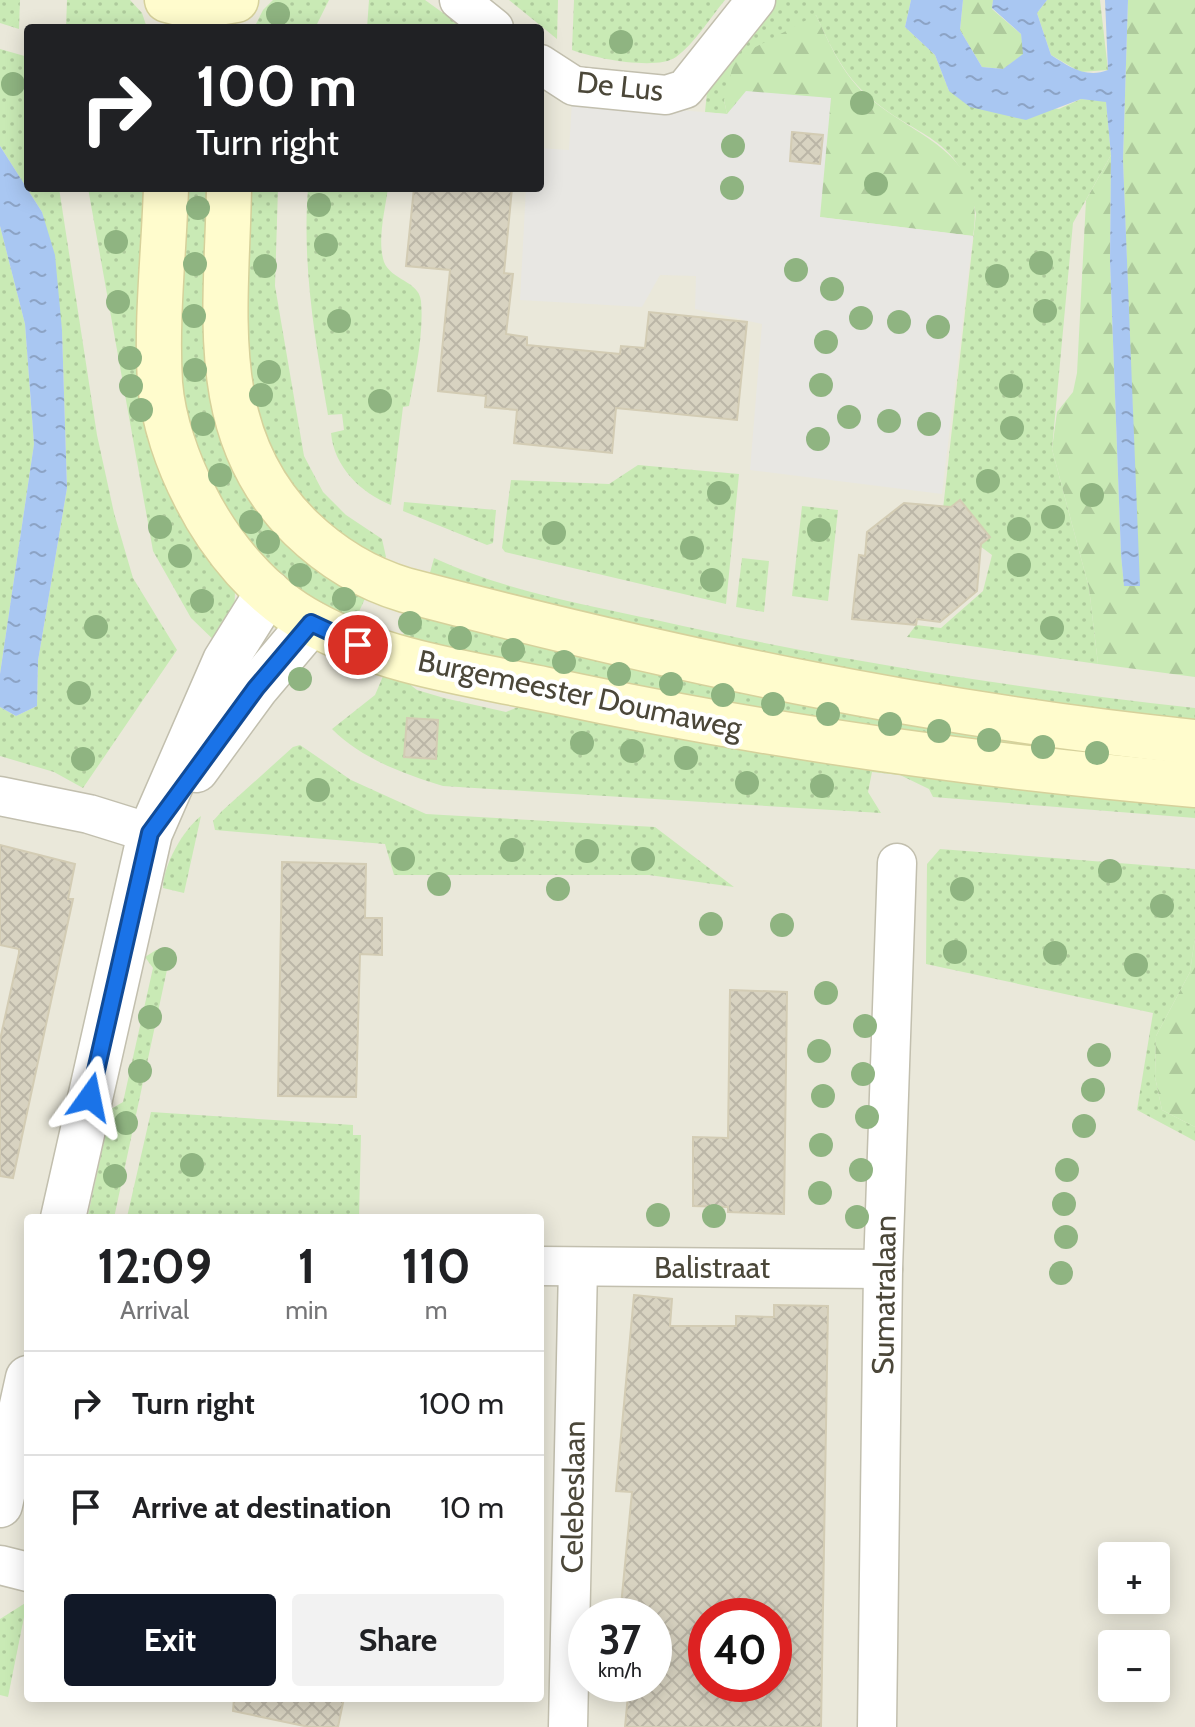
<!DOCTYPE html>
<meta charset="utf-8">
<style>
body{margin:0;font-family:Cabin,sans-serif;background:#f2f2f2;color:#202124;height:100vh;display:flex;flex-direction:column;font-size:30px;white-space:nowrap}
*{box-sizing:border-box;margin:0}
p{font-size:26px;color:#757577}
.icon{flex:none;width:44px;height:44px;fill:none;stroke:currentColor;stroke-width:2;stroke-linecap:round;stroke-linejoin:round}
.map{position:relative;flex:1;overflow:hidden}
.side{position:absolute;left:24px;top:1214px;width:520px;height:488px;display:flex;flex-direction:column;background:#fff;border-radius:8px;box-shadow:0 4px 20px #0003}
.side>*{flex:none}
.top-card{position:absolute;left:24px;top:24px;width:520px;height:168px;border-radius:8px;box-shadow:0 4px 20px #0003;background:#202124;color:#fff;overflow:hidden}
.buttons{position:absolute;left:1098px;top:1542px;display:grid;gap:16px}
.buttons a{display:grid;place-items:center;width:72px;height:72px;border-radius:8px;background:#fff;box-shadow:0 4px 20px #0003;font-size:40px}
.speed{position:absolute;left:568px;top:1598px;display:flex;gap:16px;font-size:40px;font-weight:700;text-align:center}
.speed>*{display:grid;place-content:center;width:104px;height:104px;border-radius:50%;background:#fff;box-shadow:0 4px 20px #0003;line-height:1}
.speed small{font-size:20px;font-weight:400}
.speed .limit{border:12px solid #d22;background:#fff;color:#111}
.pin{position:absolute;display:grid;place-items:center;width:68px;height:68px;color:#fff;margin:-34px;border:4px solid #fff;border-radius:50%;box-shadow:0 2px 8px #0007}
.me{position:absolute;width:88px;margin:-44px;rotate:12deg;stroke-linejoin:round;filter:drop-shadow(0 0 6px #0008)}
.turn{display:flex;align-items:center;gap:28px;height:168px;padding:0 40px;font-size:36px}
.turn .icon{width:104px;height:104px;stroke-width:2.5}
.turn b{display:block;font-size:56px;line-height:68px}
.eta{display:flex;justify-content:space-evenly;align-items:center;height:136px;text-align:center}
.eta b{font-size:48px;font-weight:700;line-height:56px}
.button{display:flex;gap:16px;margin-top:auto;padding:16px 40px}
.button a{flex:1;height:92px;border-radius:8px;background:#111827;color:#fff;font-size:32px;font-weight:700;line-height:92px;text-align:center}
.button a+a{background:#f2f2f2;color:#202124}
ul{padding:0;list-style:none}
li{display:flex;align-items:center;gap:24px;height:104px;padding:0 40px;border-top:2px solid #e0e0e0}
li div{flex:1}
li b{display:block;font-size:30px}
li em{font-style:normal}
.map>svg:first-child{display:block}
.residential{fill:#eae8da;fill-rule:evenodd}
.grass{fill:url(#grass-dots)}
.forest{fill:url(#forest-firs)}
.parking{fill:#e8e7e3}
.water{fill:url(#water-ripples)}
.building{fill:url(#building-cross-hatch);stroke:#d3ccb4;stroke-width:2;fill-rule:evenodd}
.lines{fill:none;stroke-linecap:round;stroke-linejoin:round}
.minor-casing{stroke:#c2bfae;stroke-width:41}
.tertiary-casing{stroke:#c2bfae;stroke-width:47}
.secondary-casing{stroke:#d6d19b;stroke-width:47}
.minor{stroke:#fff;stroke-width:38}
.tertiary{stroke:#fff;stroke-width:44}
.secondary{stroke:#fffccd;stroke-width:44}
.tree{fill:#8fb481}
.route-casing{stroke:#114b97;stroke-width:20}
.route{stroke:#1a73e8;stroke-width:14}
.labels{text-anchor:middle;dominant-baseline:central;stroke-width:8;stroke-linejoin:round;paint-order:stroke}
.street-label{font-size:30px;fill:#4b4739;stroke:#fff}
</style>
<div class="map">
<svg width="1195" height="1727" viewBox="0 0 1195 1727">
<defs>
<pattern id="grass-dots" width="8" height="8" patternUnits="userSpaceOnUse" patternTransform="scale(2)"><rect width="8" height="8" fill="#c9eab5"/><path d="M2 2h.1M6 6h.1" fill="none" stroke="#aeca9c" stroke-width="1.8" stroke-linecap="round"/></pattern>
<pattern id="forest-firs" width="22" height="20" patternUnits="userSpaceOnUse" patternTransform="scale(2)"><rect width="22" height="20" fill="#c9eab5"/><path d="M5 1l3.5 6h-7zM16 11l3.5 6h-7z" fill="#aeca9c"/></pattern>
<pattern id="water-ripples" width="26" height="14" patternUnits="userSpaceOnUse" patternTransform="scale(2)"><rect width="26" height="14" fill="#a9c7f2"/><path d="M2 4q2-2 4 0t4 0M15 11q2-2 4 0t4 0" fill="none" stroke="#8ca3c5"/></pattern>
<pattern id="building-cross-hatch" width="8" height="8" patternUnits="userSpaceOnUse" patternTransform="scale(2)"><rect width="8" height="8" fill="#d8d3c1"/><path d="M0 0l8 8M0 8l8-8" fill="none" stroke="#bbb6a7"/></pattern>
</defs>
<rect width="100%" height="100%" fill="#f6f5ec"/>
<path class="residential" d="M0 0H1195V1727H0ZM28 28H540V188H28ZM28 1218H540V1698H28ZM1112 1556H1156V1600H1112ZM586 1616H654V1684H586ZM706 1616H774V1684H706ZM1112 1644H1156V1688H1112Z"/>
<g class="grass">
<polygon points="0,0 20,0 19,29 0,23"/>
<polygon points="67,0 130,0 142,13 147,28 66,28"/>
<polygon points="273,0 329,0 315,28 254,28 263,10"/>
<polygon points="369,0 425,0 464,28 367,28"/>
<polygon points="509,0 558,0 557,39"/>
<path d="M574 0H725C710 18 694 44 676 57 657 71 593 58 572 50Z"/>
<path d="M775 0H911L905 27 935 55 949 91 1059 109 1081 99 1106 101 1111 155 1073 223 1052 449 1089 588 1098 664 907 637 916 625 941 628 983 591 992 555 942 518 976 214C960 130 917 142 865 93 842 72 829 43 816 15L724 100 727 114 705 112 708 82Z"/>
<polygon points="1047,0 1100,0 1108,70 1080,72 1051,55 1037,13"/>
<polygon points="0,49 28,57 28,188 59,188 97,435 114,513 133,578 177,650 83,788 54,772 0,756 0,707 16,716 37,706 38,661 67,488 62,330 42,212 0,146"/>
<polygon points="88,188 152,188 146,360 235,591 234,621 222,648 191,618 153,551"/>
<polygon points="179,188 220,188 215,401 368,592 352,627 297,598 223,521 187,434 176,342"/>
<polygon points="247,188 278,188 275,286 304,456 323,492 346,515 382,539 386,557 379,567 315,524 248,419"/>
<path d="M308 188H388C385 210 377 241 384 262 391 280 419 281 421 301 424 335 415 373 409 406L403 407 391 505C361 493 334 467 331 433L344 430 342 414 328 415C315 339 302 266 308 188Z"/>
<polygon points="0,226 25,324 34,444 0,674"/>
<polygon points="638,465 739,474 726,604 505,552 502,548 511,480 609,484"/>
<polygon points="404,502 496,510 493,543 487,545 403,511"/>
<polygon points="802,506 838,510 828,601 792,596"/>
<path d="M434 558C503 590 582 604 656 620 833 660 1015 688 1195 708V729L926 689 428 580Z"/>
<polygon points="742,558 769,561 764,612 736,607"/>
<polygon points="414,605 1195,753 1195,773 899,739 400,644"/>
<path d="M387 667 417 690 444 698 506 712 532 701 1195 799V818L933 797 929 789 900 775 872 772 868 792 881 813 443 786C404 774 362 759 332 729L375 695Z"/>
<polygon points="300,745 351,780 426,814 655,827 734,887 649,875 394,875 385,844 215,830 213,821 222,811 293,747"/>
<path d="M201 816 184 893 163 888C163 865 183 830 201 816Z"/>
<polygon points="940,849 1195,869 1195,937 1190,972 1156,1036 1155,1077 1162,1110 1195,1127 1195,1141 1137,1110 1153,1013 926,964 927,864"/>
<polygon points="156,950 171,951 114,1218 88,1215 111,1109 123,1102 153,968 145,957"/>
<polygon points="151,1112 353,1125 353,1135 361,1135 359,1218 127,1217"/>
<polygon points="27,1602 8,1697 0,1695 0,1619"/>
</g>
<g class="forest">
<polygon points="963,0 993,0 992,9 1021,34 1024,54 1003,69 982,67 960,30"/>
<polygon points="1128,0 1195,0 1195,677 1098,664 1089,588 1052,449 1057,412 1073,392 1077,373 1086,200 1111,155 1110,261 1121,555 1124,585 1139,586 1123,160"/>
<path d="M816 15C829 43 842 73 865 94 916 140 987 149 973 236L819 217 727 114 724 100 735 58Z"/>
<polygon points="1195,937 1195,1127 1162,1110 1155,1077 1156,1036 1190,972"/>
</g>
<polygon class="parking" points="746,91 831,98 820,217 973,236 942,494 750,470 762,324 695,309 696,276 660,275 642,307 520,300 526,188 540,188 540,148 569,150 572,101 727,114"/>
<g class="water">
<path d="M911 0H963L960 30 982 67 1003 69 1023 54 1021 34 992 8 993 0H1047L1037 13 1051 55C1068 66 1086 79 1108 70L1105 0H1128L1123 160 1140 586H1124L1121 555 1110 261 1111 155 1106 102 1081 99 1026 120 970 107 949 91 935 55 905 27Z"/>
<polygon points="0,146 42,212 55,255 62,330 67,488 38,661 37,706 16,716 0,707 0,674 34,444 25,324 0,226"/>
</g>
<g class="building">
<polygon points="792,132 823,135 820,164 790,161"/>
<polygon points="414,188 512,188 504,273 513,274 506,334 527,337 527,345 620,354 621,346 645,348 649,312 747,322 737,420 616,408 612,453 514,443 517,410 485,407 486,396 438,391 450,270 406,266"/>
<polygon points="960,500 990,537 981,544 977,591 940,622 917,619 916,625 852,619 859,555 865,556 867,532 904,503 951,507"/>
<polygon points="407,718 438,720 436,759 404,757"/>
<polygon points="0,845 75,864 68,899 73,899 13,1178 0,1176 0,1040 19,953 19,949 0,945"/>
<polygon points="282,862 366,864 365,918 382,918 382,955 360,954 356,1097 278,1096"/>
<polygon points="730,990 787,992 784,1214 728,1212 728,1207 693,1206 693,1137 728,1138"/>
<path d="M634 1295 672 1299 670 1326H736V1316L774 1317V1305L828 1306 821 1727H625L629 1684H654V1616H620L632 1492 616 1491ZM706 1616H774V1684H706Z"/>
<polygon points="234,1698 344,1698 338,1727 309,1727 233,1711"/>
</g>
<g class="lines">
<defs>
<g id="minor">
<polyline points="459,0 494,28"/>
<polyline points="540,64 574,86 666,95 685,89 756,0"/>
<polyline points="0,796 89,814 150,833"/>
<polyline points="540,1266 883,1269"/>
<polyline points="0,1565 28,1572"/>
<polyline points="568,1727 578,1267"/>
<polyline points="877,1727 883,1269 897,863"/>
</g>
<g id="tertiary">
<polyline points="196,770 256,688 311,623"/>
<polyline points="63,1218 150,833 225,661 268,592"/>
<polyline points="0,1505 28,1378"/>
</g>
<g id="secondary">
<polyline points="167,0 194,7 236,0"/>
<path d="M166 188C164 252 156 319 160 383 163 421 178 463 195 496 220 546 262 597 312 623 384 663 473 674 553 691 765 736 979 766 1195 785"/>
<path d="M229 188C227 311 205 434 301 528 331 557 365 578 405 590 664 658 928 715 1195 742"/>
</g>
</defs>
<use href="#minor" class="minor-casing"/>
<use href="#tertiary" class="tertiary-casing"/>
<use href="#secondary" class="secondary-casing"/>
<use href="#minor" class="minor"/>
<use href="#tertiary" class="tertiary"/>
<use href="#secondary" class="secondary"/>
</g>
<g class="tree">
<circle cx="278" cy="14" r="12"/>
<circle cx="621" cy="42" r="12"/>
<circle cx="13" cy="84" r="12"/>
<circle cx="862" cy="103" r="12"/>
<circle cx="733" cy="146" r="12"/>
<circle cx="876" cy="184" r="12"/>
<circle cx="732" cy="188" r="12"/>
<circle cx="319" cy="205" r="12"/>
<circle cx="198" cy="208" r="12"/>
<circle cx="116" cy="242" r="12"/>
<circle cx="326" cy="245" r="12"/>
<circle cx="1041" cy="263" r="12"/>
<circle cx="195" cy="264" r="12"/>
<circle cx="265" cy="266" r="12"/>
<circle cx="796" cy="270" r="12"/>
<circle cx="997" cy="276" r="12"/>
<circle cx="832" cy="289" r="12"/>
<circle cx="118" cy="302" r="12"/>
<circle cx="1045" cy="311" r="12"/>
<circle cx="194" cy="316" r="12"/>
<circle cx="861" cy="318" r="12"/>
<circle cx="339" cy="321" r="12"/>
<circle cx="899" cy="322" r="12"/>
<circle cx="938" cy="327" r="12"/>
<circle cx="826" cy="342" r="12"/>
<circle cx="130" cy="358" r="12"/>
<circle cx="195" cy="370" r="12"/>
<circle cx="269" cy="372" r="12"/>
<circle cx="821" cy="385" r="12"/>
<circle cx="131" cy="386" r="12"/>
<circle cx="1011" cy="386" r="12"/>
<circle cx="261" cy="395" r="12"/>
<circle cx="380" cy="401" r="12"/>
<circle cx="141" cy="410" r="12"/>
<circle cx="849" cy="417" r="12"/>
<circle cx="889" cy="421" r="12"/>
<circle cx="203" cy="424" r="12"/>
<circle cx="929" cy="424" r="12"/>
<circle cx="1012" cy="428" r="12"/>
<circle cx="818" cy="439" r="12"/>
<circle cx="220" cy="475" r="12"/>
<circle cx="988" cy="481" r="12"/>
<circle cx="719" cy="493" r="12"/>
<circle cx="1092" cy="495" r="12"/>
<circle cx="1053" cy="517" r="12"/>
<circle cx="251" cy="522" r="12"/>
<circle cx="160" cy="527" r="12"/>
<circle cx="1019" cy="529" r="12"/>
<circle cx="819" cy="530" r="12"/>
<circle cx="554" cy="533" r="12"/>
<circle cx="268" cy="542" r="12"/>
<circle cx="692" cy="548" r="12"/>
<circle cx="180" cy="556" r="12"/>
<circle cx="1019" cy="565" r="12"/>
<circle cx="300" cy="575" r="12"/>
<circle cx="712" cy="580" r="12"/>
<circle cx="344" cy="599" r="12"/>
<circle cx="202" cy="601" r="12"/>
<circle cx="410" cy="623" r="12"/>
<circle cx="96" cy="627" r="12"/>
<circle cx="1052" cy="628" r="12"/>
<circle cx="460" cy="638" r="12"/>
<circle cx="513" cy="650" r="12"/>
<circle cx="564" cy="662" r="12"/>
<circle cx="619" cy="674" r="12"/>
<circle cx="300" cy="679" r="12"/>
<circle cx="671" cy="684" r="12"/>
<circle cx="79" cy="693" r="12"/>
<circle cx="723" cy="695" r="12"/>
<circle cx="773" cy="704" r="12"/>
<circle cx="828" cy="714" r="12"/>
<circle cx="890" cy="724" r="12"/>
<circle cx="939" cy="731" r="12"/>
<circle cx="989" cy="740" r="12"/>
<circle cx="582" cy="743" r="12"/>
<circle cx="1043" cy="747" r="12"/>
<circle cx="632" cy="751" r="12"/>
<circle cx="1097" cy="753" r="12"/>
<circle cx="686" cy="758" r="12"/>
<circle cx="83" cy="759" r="12"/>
<circle cx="747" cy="783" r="12"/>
<circle cx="822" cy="786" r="12"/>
<circle cx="318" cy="790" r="12"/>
<circle cx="512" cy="850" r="12"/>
<circle cx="587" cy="851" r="12"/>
<circle cx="403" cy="859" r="12"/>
<circle cx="643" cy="859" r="12"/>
<circle cx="1110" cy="871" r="12"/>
<circle cx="439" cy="884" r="12"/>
<circle cx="558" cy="889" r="12"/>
<circle cx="962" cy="889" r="12"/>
<circle cx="1162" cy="906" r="12"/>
<circle cx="711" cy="924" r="12"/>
<circle cx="782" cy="925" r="12"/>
<circle cx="955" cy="952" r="12"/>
<circle cx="1055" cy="953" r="12"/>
<circle cx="165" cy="959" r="12"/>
<circle cx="1136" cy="965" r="12"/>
<circle cx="826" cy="993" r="12"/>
<circle cx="150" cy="1017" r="12"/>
<circle cx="865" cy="1026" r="12"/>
<circle cx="819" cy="1051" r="12"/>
<circle cx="1099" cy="1055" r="12"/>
<circle cx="140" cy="1071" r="12"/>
<circle cx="863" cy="1074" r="12"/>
<circle cx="1093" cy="1090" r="12"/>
<circle cx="823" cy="1096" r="12"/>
<circle cx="867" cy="1117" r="12"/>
<circle cx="126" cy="1123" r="12"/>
<circle cx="1084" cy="1126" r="12"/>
<circle cx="821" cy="1145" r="12"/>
<circle cx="192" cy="1165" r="12"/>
<circle cx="861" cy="1170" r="12"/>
<circle cx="1067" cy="1170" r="12"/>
<circle cx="115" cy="1176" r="12"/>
<circle cx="820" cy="1193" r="12"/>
<circle cx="1064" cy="1204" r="12"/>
<circle cx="658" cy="1215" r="12"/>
<circle cx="714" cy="1216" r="12"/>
<circle cx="857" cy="1217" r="12"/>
<circle cx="1066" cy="1237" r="12"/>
<circle cx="1061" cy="1273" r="12"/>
</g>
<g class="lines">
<defs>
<polyline id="route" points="90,1097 150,833 256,688 311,623 358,645"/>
</defs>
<use href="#route" class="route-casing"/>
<use href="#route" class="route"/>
</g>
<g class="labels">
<g class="street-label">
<text transform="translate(620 86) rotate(6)">De Lus</text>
<text transform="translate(580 694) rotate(12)">Burgemeester Doumaweg</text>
<text x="712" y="1267">Balistraat</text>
<text transform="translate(884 1295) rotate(-89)">Sumatralaan</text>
<text transform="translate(573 1497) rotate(-89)">Celebeslaan</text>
</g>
</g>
</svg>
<div class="buttons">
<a>+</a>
<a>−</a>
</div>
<div class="speed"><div>37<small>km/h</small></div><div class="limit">40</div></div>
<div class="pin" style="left:358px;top:645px;background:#d93025"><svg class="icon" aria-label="arrive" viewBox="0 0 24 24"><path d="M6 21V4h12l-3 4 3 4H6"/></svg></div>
<svg class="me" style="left:90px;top:1097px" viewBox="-20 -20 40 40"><path d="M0-17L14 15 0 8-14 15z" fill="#1a73e8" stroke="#fff" stroke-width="4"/></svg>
<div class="top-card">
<div class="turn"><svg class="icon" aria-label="right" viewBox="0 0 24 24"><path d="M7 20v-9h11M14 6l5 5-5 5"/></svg><div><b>100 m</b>Turn right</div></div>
</div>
<section class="side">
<div class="eta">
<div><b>12:09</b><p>Arrival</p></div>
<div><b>1</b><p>min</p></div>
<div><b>110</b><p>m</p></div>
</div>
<ul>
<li><svg class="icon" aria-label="right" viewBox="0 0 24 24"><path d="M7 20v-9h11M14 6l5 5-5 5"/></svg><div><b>Turn right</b></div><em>100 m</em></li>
<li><svg class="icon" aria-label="arrive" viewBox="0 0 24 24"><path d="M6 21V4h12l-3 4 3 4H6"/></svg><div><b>Arrive at destination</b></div><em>10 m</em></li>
</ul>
<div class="button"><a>Exit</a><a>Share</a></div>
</section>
</div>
